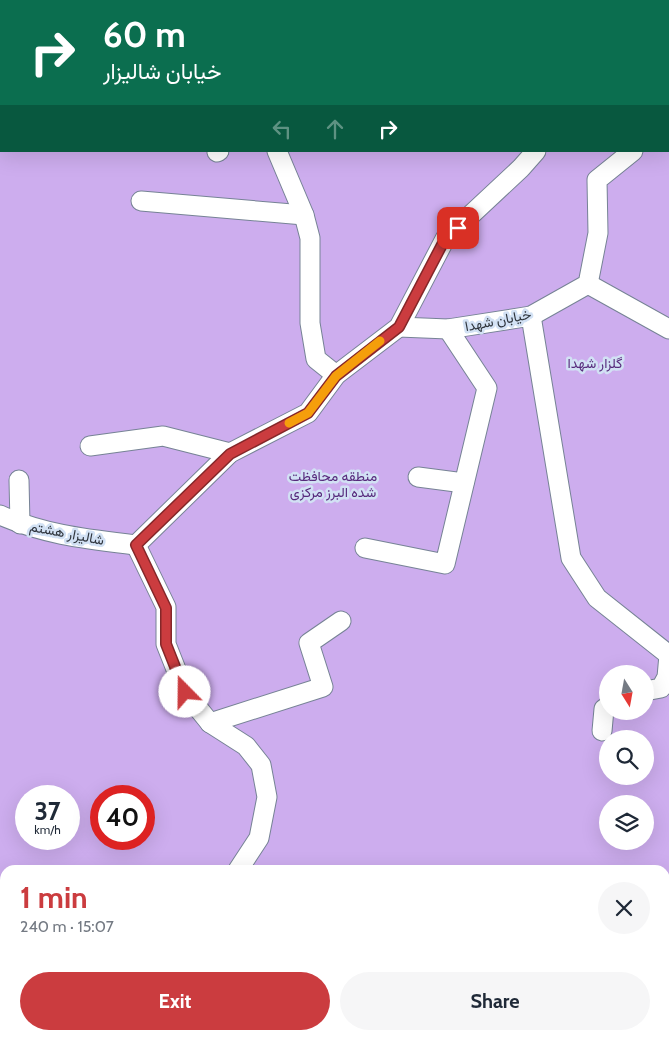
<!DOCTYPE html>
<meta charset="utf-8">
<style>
body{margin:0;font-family:Cabin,Vazirmatn,sans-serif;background:#f6f6f7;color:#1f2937;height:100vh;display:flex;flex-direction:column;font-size:19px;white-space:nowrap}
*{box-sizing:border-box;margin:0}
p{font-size:16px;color:#747a83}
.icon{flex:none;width:28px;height:28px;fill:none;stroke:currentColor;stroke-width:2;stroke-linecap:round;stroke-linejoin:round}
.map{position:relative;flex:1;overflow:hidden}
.side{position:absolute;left:0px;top:865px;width:670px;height:175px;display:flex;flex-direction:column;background:#fff;border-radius:15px 15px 0 0;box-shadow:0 5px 20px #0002}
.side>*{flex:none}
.guide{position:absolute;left:0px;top:0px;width:670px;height:152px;box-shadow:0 5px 20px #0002;background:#0b6e4f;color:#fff;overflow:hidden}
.needle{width:32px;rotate:169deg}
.buttons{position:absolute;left:599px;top:665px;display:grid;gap:10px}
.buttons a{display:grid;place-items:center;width:55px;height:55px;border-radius:50%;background:#fff;box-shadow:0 5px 20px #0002;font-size:25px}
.speed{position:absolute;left:15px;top:785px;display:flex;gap:10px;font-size:25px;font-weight:700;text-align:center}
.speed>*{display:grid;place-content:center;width:65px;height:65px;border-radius:50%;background:#fff;box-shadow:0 5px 20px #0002;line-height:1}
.speed small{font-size:12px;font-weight:400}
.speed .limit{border:8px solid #d22;background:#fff;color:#111}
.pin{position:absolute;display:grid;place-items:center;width:42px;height:42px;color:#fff;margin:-21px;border-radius:10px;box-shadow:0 2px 8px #0006}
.me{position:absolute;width:55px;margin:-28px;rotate:338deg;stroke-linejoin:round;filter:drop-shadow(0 0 4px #0008)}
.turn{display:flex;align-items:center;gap:18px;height:105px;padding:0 20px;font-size:22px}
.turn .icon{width:65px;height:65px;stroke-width:2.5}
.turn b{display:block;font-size:35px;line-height:42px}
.lanes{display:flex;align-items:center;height:48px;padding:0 20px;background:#0003;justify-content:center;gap:25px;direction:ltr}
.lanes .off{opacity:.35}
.round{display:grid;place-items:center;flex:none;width:52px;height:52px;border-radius:26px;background:#f6f6f7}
.overview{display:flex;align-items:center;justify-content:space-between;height:85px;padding:0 20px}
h1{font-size:30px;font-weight:700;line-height:38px;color:#cb3c3f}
.action{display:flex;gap:10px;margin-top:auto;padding:10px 20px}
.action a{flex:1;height:58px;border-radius:30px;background:#cb3c3f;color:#fff;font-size:20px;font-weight:700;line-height:58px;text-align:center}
.action a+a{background:#f6f6f7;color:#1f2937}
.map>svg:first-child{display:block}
.green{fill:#cdadee;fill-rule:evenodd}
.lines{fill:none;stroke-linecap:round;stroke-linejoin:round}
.minor-casing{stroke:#768395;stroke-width:21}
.minor{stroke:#fff;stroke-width:19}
.route-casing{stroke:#842729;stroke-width:12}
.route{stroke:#cb3c3f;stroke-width:9}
.slow{stroke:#f59e0b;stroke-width:9}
.labels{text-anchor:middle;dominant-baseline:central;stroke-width:5;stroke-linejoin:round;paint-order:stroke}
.street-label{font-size:14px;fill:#2f353d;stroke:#d2e1f4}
.park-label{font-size:14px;fill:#572a7c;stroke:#d2e1f4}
</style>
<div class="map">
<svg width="669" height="1040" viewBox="0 0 669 1040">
<rect width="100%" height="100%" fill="#d2e1f4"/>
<path class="green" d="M0 0H669V1040H0ZM1 1H669V151H1ZM608 674H645V711H608ZM608 739H645V776H608ZM26 796H69V839H26ZM101 796H144V839H101ZM608 804H645V841H608ZM5 870H665V1035H5Z"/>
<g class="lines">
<defs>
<g id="minor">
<polyline points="46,0 59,1"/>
<polyline points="271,0 271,1"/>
<polyline points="537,0 538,1"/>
<polyline points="119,1 119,0"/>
<polyline points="201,1 203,0"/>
<polyline points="0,25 1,13"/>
<polyline points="0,56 1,74"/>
<polyline points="0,102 1,79"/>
<polyline points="277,151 304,215 310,238 310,323 316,359 336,375"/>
<polyline points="217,152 219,151"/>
<polyline points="141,201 304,215"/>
<polyline points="588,284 669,329"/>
<polyline points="531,316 571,558 597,598 669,655"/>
<polyline points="399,327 448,329 531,316 588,284 598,233 597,180 633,151"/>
<polyline points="90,446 163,436 230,453"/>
<polyline points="418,477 464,483"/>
<polyline points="19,480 20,524"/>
<path d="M0 515C45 535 87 539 136 545"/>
<polyline points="365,548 445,564 487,388 448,329"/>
<polyline points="645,691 661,688 667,677 669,655"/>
<polyline points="210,723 323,687 309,643 341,621"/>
<polyline points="602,731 604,709 608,706"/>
<polyline points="238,870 259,838 267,797 261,765 246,746 210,723 185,692 166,644 166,607 136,545 230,453 308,413 336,375 399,327 445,239 521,168 536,151"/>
<polyline points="665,966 669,975"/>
<polyline points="0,993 5,991"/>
<polyline points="152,1035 154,1040"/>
<polyline points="429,1035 431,1040"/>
</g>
</defs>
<use href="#minor" class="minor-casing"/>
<use href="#minor" class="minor"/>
</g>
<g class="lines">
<defs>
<polyline id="route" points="185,692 166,644 166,608 136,545 230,454 308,413 336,376 399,327 445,239 458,228"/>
</defs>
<use href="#route" class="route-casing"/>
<use href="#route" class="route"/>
<polyline class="slow" points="289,423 308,413 336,376 380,341"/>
</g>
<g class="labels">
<g class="street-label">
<text transform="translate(498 320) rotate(-11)">خیابان شهدا</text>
<text transform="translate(67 533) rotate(11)">شالیزار هشتم</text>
</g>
<g class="park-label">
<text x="595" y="363">گلزار شهدا</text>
<text x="333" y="476">منطقه محافظت<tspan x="333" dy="16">شده البرز مرکزی</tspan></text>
</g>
</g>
</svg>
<div class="buttons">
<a><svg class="needle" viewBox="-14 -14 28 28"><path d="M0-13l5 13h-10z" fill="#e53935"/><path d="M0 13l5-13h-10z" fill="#747a83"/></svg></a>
<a><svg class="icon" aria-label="search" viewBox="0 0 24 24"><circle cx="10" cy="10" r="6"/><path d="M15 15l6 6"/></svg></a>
<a><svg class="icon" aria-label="layers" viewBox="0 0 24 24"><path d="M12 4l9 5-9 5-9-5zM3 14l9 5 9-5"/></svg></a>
</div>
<div class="speed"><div>37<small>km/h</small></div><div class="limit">40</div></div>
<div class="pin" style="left:458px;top:228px;background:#d93025"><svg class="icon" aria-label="arrive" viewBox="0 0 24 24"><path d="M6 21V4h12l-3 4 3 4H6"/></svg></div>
<svg class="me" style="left:185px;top:692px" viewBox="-20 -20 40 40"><circle r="19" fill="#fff"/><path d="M0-13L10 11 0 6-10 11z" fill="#cb3c3f"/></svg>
<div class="guide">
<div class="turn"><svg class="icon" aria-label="right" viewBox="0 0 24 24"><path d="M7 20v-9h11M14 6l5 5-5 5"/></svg><div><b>60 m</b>خیابان شالیزار</div></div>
<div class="lanes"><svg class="icon off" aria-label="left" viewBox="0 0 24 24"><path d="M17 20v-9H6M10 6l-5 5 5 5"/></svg><svg class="icon off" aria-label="ahead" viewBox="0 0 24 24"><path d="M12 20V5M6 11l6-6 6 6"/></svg><svg class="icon" aria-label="right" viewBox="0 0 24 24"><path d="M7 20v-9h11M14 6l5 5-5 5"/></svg></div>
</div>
<section class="side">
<div class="overview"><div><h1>1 min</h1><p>240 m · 15:07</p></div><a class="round"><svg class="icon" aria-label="close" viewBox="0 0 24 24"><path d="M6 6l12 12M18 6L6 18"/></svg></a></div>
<div class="action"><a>Exit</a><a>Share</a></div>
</section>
</div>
